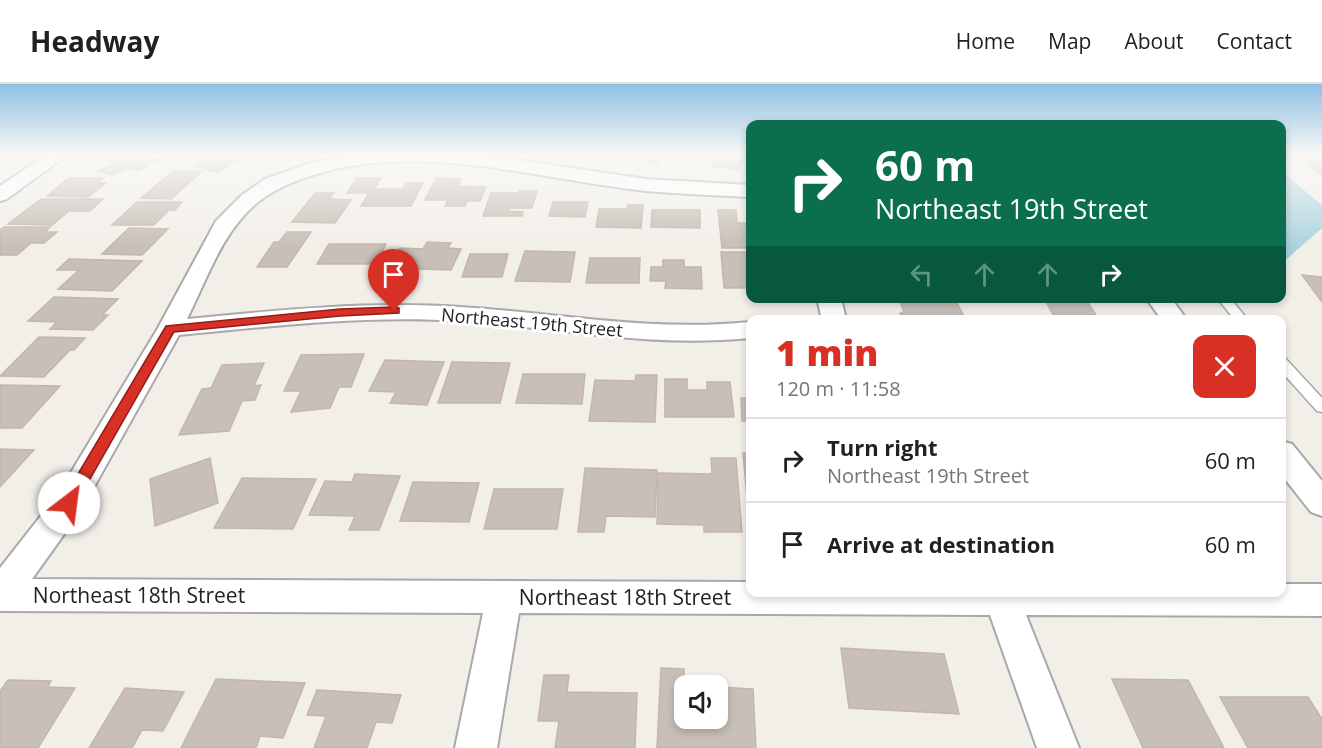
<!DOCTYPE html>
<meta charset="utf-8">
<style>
body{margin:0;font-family:"Open Sans",sans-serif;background:#f2f2f2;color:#202124;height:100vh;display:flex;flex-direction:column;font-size:22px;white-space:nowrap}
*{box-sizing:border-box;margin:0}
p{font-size:20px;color:#757577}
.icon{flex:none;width:33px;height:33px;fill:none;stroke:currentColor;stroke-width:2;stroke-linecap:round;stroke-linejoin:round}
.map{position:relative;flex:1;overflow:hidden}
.sheet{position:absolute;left:746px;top:231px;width:540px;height:282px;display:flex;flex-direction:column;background:#fff;border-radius:12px;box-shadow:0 3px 9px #0003}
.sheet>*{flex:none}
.banner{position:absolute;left:746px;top:36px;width:540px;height:183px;border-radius:12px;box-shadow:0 3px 9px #0003;background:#0b6e4f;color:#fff;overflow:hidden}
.controls{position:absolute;left:674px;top:591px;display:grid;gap:12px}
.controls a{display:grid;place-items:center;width:54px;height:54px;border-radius:12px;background:#fff;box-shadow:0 3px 9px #0003;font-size:30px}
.pin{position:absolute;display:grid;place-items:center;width:51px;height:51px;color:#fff;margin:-62px -26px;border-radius:50% 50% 50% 0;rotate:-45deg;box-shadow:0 0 6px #0007}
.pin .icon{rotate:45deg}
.me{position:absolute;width:66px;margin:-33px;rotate:30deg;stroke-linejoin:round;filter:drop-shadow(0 0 4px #0008)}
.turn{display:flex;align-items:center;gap:21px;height:126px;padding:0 30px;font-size:27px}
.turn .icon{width:78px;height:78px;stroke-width:2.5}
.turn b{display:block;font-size:42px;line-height:51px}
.lanes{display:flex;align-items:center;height:57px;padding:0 30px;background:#0003;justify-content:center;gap:30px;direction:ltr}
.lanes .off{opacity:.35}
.round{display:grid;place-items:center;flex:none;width:63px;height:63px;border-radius:12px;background:#f2f2f2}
.overview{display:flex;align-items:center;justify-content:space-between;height:102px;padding:0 30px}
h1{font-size:36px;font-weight:800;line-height:45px;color:#d93025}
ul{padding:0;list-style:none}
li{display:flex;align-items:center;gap:18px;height:84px;padding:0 30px;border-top:2px solid #e0e0e0}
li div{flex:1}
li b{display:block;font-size:22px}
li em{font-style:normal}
header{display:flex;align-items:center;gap:36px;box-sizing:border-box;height:84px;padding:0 30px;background:#fff;border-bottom:2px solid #e0e0e0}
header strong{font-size:28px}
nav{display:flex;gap:33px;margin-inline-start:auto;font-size:21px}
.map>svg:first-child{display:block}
.water{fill:#aad3df}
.building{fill:#c7bfb8;stroke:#c4b6ab;stroke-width:1.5}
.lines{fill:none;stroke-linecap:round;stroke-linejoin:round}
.service-casing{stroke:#a9a9a9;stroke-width:3}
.minor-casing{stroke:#a9a9a9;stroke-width:4}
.service{fill:#fff;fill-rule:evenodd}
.minor{fill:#fff;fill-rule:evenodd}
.route{fill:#d93025;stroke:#8d1f18;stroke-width:1.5}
.labels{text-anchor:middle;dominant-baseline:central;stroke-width:6;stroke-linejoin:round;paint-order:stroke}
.street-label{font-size:18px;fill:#222;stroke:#fff}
.near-street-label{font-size:21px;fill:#222;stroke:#fff}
</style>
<header>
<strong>Headway</strong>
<nav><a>Home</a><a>Map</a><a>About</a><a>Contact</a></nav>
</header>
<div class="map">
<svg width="1322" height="664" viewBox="0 0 1322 664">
<rect width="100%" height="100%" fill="#f2efe9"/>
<polygon class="water" points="1281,87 1322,121 1322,144 1281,180"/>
<g class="building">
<polygon points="102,71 141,71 160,76 138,87 128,84 112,91 98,87 117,79 97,73"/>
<polygon points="213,71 248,71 218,88 192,82"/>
<polygon points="645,71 687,71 687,73 659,72 659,79 644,79"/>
<polygon points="717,71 747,71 739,86 711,82"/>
<polygon points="1284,71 1322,71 1322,76 1290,76"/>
<polygon points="1307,79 1322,79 1322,91"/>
<polygon points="173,87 201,88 171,115 141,114"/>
<polygon points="69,94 104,94 98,99 106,99 88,113 47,112"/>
<polygon points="357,94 381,94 374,105 403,105 406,99 423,99 411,122 361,122 369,109 347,109"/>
<polygon points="436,94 461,95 458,102 486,103 480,117 467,117 465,122 445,122 448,116 425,116"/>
<polygon points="519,107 537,107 532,124 509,124 508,127 523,128 522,132 483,132 491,109 519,109"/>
<polygon points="315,109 334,109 329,115 351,116 335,139 292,138"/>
<polygon points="41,115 103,115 90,127 69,127 52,141 8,140"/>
<polygon points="137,118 182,118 175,126 169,126 154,141 112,141"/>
<polygon points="553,118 588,118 585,133 549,132"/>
<polygon points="628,121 643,121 641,144 596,143 599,125 627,125"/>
<polygon points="652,126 700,126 700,144 651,143"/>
<polygon points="718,126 736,126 737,139 750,139 750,164 722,164"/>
<polygon points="4,143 50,143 45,148 57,148 44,159 31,159 17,171 0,171 0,146"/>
<polygon points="129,144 168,145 142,171 102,170"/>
<polygon points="287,148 311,148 287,183 257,183 274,158 279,158"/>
<polygon points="427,158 451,159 448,164 461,165 451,186 389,184 400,164 423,165"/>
<polygon points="329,160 386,160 376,180 317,180"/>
<polygon points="525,167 575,168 570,198 515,197"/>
<polygon points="721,168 750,168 750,204 724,204"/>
<polygon points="470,170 508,170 502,193 462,193"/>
<polygon points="590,174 640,174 639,199 586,199"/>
<polygon points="69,175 142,177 112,207 58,205 79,186 57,186"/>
<polygon points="663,176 684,176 684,183 701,183 702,205 665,204 666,197 650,197 651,183 663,183"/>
<polygon points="1302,191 1322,193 1322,218"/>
<polygon points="54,213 118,215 102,231 108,231 93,246 50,245 57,238 28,237"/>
<polygon points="899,214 956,217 964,232 945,232 947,236 903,236 900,229 904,229"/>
<polygon points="1044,214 1085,214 1099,236 1056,236"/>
<polygon points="39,253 85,254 74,266 70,266 44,293 0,292"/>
<polygon points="364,270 351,303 339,303 330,324 291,328 301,307 284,307 301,271"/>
<polygon points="385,276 444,278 427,321 390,319 396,308 369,307"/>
<polygon points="452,278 510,279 500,319 438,319"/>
<polygon points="264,279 254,302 261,301 255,316 242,317 229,347 179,351 202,305 211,304 222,281"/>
<polygon points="523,290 585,290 582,320 516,319"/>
<polygon points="636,291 657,291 655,338 589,337 595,296 635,297"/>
<polygon points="665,295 687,295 687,306 707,306 707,298 730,298 734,333 665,333"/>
<polygon points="0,301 60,302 22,344 0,344"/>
<polygon points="741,314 750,314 750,337 742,337"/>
<polygon points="0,365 34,366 0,403"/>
<polygon points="743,369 750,369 750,446"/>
<polygon points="210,374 218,419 155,442 150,395"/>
<polygon points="711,374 736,374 742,448 704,448 704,441 657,440 658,389 712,390"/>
<polygon points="585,384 657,386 655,433 606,432 604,448 578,448"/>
<polygon points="355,390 400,392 379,446 349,446 355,432 309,431 325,397 352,398"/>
<polygon points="242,394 316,395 293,445 214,444"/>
<polygon points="413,398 479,399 469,438 400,437"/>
<polygon points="494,405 563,405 557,445 484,445"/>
<polygon points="841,564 944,570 959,630 849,624"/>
<polygon points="661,584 684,585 684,601 693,602 684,602 684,634 717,634 717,603 753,605 756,664 657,664"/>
<polygon points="544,591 569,591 567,608 637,609 635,664 555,664 559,637 538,637"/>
<polygon points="216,595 305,599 283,654 260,652 256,664 181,664"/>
<polygon points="1112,595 1188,596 1224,664 1143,664"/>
<polygon points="8,596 51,597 48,603 75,604 38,664 0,664 0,607"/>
<polygon points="125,604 184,608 163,647 142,646 132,664 89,664"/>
<polygon points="317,606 401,611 392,639 376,638 367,664 314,664 326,632 307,631"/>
<polygon points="1220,613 1308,613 1322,635 1322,664 1248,664"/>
</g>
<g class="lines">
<defs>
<g id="service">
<polygon points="1217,214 1230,214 1248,236 1235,236"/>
<polygon points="1281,273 1286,275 1322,314 1322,328 1317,327 1281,287"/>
</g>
<g id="minor">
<polygon points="46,71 67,71 7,115 0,117 0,102"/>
<path d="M348 71H484L646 95 750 101V113C715 111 680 110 646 107 533 95 416 55 304 94 287 100 271 107 257 119 222 148 207 195 187 235 278 226 369 217 460 223 559 229 649 248 750 238V254C649 264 560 244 460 237 366 231 272 242 179 251L80 428 32 495 750 498V508H1281V500H1322V532L1026 531 1079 664H1037L990 531 519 529 497 664H455L483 529 0 527V484L58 410 158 244 216 137 242 111 265 95 311 79Z"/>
<polygon points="817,214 841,214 846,236 822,236"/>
<polygon points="1146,214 1171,214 1187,236 1162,236"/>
<polygon points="1281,357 1292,360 1322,397 1322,432 1311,428 1281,390"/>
</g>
</defs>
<use href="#service" class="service-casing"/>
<use href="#minor" class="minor-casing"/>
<use href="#service" class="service"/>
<use href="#minor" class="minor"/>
</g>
<linearGradient id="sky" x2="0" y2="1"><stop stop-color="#8fc0e4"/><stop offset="0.43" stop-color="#f9f8f5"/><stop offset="1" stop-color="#f9f8f5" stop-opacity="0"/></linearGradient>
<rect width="1322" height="164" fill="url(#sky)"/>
<polygon class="route" points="394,223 399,224 399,229 340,232 174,248 74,423 63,423 61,419 63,415 166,242 340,225"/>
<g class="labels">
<g class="street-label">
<text transform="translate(532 238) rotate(5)">Northeast 19th Street</text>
</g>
<g class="near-street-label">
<text x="139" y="511">Northeast 18th Street</text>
<text x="625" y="513">Northeast 18th Street</text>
</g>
</g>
</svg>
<div class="controls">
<a><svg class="icon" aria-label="sound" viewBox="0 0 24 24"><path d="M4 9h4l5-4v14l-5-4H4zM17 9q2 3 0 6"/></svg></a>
</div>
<div class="pin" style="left:394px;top:227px;background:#d93025"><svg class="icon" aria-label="arrive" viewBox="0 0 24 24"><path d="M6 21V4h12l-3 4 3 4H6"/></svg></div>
<svg class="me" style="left:69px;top:419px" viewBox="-20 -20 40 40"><circle r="19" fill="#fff"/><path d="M0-13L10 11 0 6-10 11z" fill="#d93025"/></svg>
<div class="banner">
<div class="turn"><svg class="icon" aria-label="right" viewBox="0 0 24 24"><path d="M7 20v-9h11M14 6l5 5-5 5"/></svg><div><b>60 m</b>Northeast 19th Street</div></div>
<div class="lanes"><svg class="icon off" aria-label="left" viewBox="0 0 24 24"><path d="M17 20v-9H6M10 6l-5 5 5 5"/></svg><svg class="icon off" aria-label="ahead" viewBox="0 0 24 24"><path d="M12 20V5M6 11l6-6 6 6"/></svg><svg class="icon off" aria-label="ahead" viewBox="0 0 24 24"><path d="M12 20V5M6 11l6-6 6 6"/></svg><svg class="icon" aria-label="right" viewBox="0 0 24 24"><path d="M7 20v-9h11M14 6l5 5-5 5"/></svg></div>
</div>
<section class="sheet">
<div class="overview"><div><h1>1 min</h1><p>120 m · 11:58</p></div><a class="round" style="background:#d93025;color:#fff"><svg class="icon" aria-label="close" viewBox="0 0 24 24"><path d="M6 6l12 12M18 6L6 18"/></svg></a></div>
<ul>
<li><svg class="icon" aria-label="right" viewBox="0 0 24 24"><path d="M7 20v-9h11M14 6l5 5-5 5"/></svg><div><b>Turn right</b><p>Northeast 19th Street</p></div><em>60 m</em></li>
<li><svg class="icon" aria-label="arrive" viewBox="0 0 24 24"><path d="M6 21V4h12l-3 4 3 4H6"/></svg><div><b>Arrive at destination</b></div><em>60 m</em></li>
</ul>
</section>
</div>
